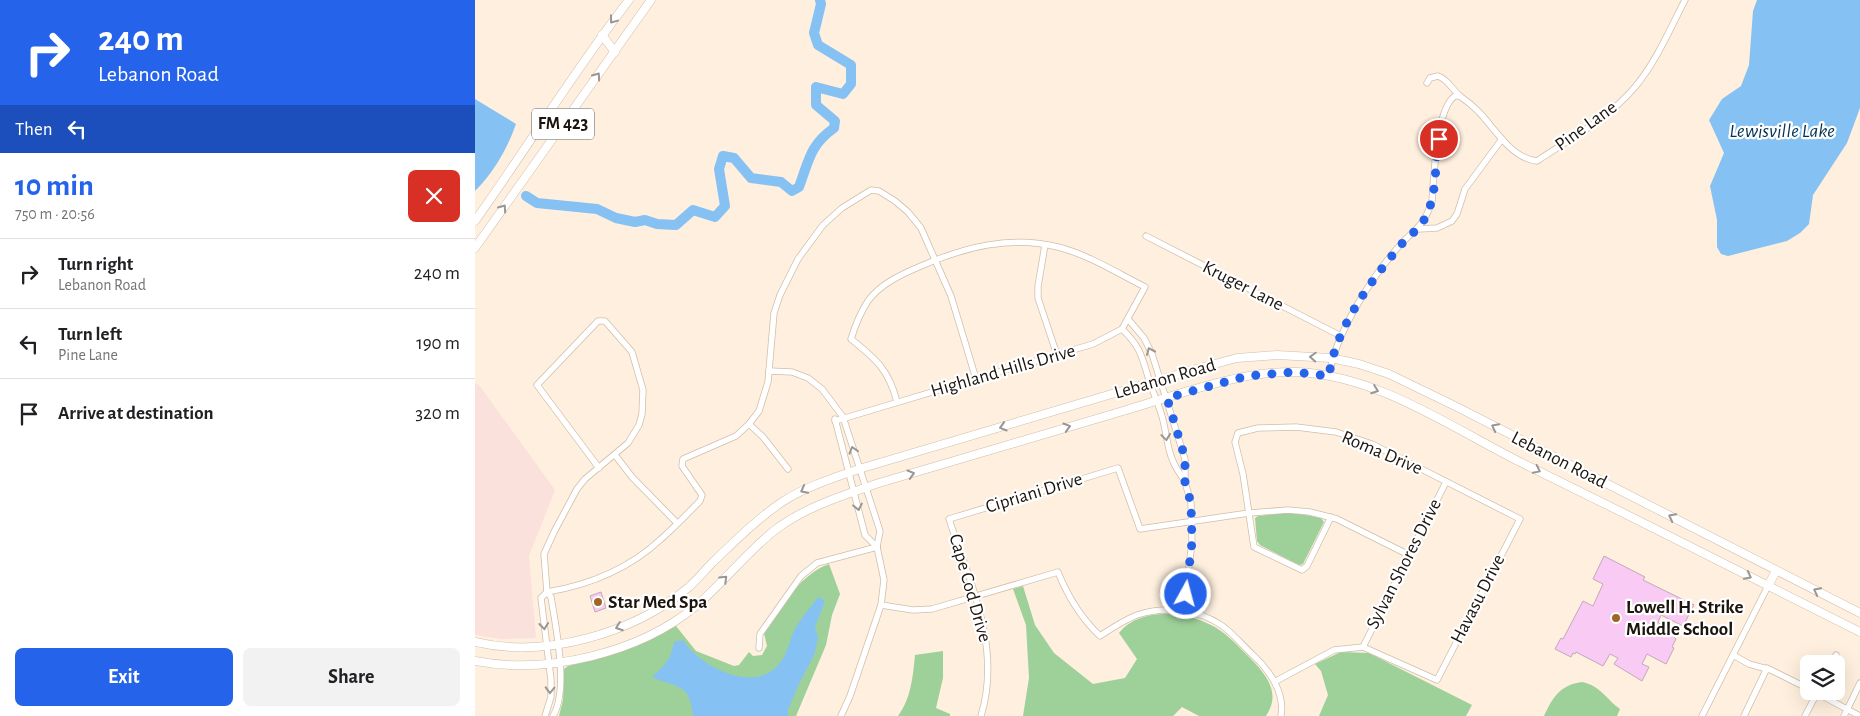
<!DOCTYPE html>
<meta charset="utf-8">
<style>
body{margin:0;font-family:"Alegreya Sans",sans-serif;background:#f2f2f2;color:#202124;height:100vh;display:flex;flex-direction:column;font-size:19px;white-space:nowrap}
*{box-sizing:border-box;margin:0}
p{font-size:16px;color:#757577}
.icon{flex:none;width:28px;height:28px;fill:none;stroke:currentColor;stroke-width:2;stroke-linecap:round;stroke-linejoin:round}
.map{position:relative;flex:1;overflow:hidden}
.drawer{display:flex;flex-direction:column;background:#fff;width:475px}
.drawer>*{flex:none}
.guide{background:#2563eb;color:#fff;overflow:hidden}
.controls{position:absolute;left:1325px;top:655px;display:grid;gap:10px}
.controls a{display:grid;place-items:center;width:45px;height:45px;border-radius:8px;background:#fff;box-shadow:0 5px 20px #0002;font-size:25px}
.pin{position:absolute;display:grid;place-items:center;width:42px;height:42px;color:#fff;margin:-21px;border:2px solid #fff;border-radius:50%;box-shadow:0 1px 5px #0007}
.me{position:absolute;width:55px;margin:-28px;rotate:7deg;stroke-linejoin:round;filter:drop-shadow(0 0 4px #0008)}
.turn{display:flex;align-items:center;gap:18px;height:105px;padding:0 15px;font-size:22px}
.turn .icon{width:65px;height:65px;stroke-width:2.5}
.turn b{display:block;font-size:35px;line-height:42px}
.then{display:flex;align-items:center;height:48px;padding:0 15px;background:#0003;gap:10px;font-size:19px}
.round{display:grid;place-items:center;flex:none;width:52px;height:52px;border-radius:8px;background:#f2f2f2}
.overview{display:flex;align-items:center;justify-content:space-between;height:85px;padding:0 15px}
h1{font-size:30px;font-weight:700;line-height:38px;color:#2563eb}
.action{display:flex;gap:10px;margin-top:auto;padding:10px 15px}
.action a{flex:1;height:58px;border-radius:8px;background:#2563eb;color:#fff;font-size:20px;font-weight:700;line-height:58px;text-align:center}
.action a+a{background:#f2f2f2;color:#202124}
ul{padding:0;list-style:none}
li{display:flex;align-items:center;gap:15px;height:70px;padding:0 15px;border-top:1px solid #e0e0e0}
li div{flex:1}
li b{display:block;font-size:19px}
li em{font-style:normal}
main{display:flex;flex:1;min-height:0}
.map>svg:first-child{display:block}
.commercial{fill:#fbe1db}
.green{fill:#9ed09a}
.water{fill:#86c1f3}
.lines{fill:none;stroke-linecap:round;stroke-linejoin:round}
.river{stroke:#86c1f3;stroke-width:10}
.building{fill:#f9caf3;stroke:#bfaabc}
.minor-casing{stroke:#d1beaa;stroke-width:7}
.major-casing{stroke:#d1beaa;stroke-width:9}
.minor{stroke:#fff;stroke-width:5.5}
.major{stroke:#fff;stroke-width:8}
.oneway{stroke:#999693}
.route{stroke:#2563eb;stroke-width:9;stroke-dasharray:0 16.2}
.poi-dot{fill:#a06626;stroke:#fff;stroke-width:2}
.labels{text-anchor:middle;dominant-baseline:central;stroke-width:4.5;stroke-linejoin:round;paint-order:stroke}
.shield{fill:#fff;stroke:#605b56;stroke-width:1}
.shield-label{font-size:18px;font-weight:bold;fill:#1c150e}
.street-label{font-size:19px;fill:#1c150e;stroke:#fff}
.poi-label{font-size:19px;font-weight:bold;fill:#1c150e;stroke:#fff;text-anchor:start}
.water-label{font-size:20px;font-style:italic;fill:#043353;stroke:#fff}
</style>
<main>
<section class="drawer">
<div class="guide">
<div class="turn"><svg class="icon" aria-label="right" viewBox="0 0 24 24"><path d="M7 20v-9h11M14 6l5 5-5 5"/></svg><div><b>240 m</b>Lebanon Road</div></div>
<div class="then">Then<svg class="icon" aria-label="left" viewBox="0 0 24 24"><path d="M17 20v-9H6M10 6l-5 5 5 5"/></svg></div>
</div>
<div class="overview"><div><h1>10 min</h1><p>750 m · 20:56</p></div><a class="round" style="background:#d93025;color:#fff"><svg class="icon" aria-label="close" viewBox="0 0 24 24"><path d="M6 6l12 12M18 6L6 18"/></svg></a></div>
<ul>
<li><svg class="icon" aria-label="right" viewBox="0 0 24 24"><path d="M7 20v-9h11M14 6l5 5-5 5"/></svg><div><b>Turn right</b><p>Lebanon Road</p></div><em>240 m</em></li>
<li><svg class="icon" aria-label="left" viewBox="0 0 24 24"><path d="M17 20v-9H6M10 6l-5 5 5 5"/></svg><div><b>Turn left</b><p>Pine Lane</p></div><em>190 m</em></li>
<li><svg class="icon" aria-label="arrive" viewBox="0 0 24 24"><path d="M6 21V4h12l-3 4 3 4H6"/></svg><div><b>Arrive at destination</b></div><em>320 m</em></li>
</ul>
<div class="action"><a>Exit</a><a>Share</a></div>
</section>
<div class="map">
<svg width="1385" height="716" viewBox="0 0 1385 716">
<rect width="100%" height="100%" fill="#feefde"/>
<polygon class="commercial" points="0,383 4,385 80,490 54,556 61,638 26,639 0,635"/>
<g class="green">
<polygon points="815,512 846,518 849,522 828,564 824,565 785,545 782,541 780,518 783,516"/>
<path d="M354 564 365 594 357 615 351 645 321 716H84L88 700 89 669 93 666 150 650 201 626 221 651 259 666 264 665 274 652 278 656 287 655 292 646 289 633C306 608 324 575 354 564Z"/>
<path d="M548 586 560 625 579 653 618 684 650 678 662 659 644 633C664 607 710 611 736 625 750 632 760 643 771 654 788 671 808 691 791 716H724L707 707 698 716H548L554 678 551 625 538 589Z"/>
<path d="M468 651V678L461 708 475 714V716H423C436 699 438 676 440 655Z"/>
<polygon points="866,652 894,653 997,705 991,716 844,716 853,695 846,671 840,664"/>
<path d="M1107 682C1126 686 1131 699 1145 709L1142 716H1069C1078 697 1085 685 1107 682Z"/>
</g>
<g class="water">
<polygon points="1282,0 1385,0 1385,108 1372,143 1338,195 1334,224 1325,233 1312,241 1253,256 1246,254 1242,247 1242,220 1235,186 1249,153 1234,120 1247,99 1266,86 1274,65 1278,11"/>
<path d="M0 99 41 124C32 149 20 171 0 191Z"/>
<path d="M343 597 350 601 340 627 343 637 340 653 322 688 313 710V716H218C215 682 201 688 177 677 190 666 196 659 199 642L208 640C224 666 279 695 304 664 313 654 314 640 320 629 326 618 336 607 343 597Z"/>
</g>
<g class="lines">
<path class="river" d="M51 196 62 203 122 209 141 218 160 222 170 220 182 224 201 225 218 210 240 217 250 206 244 169 248 156 259 158 276 178 306 182 317 191 324 187C334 160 335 145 359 128L360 121 341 105V87L368 94 376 84V65L343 45 339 33 346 4 345 0"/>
</g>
<g class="building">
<polygon points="1129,556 1170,577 1168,580 1219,605 1208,626 1186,615 1183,622 1201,639 1197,647 1199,648 1191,664 1172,654 1167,664 1174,667 1167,681 1139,664 1143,658 1135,654 1128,666 1101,652 1100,654 1098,653 1096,657 1080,649 1086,638 1088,639 1108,601 1118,606 1128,584 1118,579"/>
<polygon points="126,592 131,608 120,612 115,596"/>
</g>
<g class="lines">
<defs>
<g id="minor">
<path d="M952 83 955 78 963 76C974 80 977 90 986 97 992 101 998 106 1004 112 1021 130 1036 158 1062 161 1096 138 1133 119 1160 87 1181 62 1195 29 1210 0"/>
<polyline points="944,229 962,228 977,221 982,214 990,189 1027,139"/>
<polyline points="671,236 864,335"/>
<polyline points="570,245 563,286 563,298 582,355"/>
<polyline points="653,319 669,338 677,354 710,459 710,482 716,503 717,543 708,611"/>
<path d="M647 329C667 348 667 358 675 383 679 395 685 407 688 420 694 446 692 457 710 481"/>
<polyline points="294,371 317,372 333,378 347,389 368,417 405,531 402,547 409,580 406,605 375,696 366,716"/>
<path d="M854 376C860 334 897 276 926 244 942 227 949 226 957 201 959 178 961 108 980 96H985"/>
<polyline points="360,419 390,535 402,547"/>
<path d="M360 421 618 344 647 329 670 287C642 273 614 255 583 247 536 235 490 247 446 266 427 274 405 284 393 301 385 313 380 326 376 339 401 359 414 370 422 402"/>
<polyline points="274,424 288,437 313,469"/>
<polyline points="140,455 157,477 202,523"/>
<path d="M72 592C114 585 154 569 186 539 200 527 212 514 225 501L227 495 207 466 208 459 261 436 274 424 284 411 293 382 299 313 305 295 323 259 348 225 367 208 396 190 404 191 420 201 433 212 446 228 476 296 501 379"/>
<path d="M406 605 438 610 457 609 583 572C593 597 605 617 625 636 637 628 649 620 662 615 688 606 723 609 746 625 758 633 768 646 779 656 795 671 810 693 806 716"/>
<polyline points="888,647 971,482"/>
<polyline points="284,648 285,634 326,576 342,563 402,547"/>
<polyline points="1258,655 1274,664 1296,670 1334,689"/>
<polyline points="1357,664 1361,655"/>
<polyline points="801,681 859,650 888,647 962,680 1045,519 897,444 861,432 821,427 783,428 763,433 760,442 768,474 779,547 827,570 832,566 856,517"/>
<polyline points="1338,691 1385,716"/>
<polyline points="70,716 76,697 76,680 66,598 72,592"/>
<path d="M78 716C94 690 81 628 76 597L72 592 69 554 79 532 102 489 110 479 153 443 164 425 167 414 168 390 157 352 130 321H123L62 385 124 468"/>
<path d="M506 716C527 648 495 583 474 519L643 468 665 529 774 513 813 510 835 512 862 519 934 555"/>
<polyline points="1227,716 1293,586"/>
<polyline points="1269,716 1292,668"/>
<polyline points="1330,716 1343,691"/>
<polyline points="1369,716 1385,683"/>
</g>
<g id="major">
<polyline points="127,35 140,52"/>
<path d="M0 221C52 148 99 71 154 0"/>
<polyline points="0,248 176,0"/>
<polyline points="1293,586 1301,571"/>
<path d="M0 642C71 659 159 633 214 587 223 579 230 570 238 562 260 541 282 519 307 502 330 487 358 478 384 469L721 369 762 358 802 355 856 358 884 364 914 374 982 407 1385 613"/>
<path d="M0 661C72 675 164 653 221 606 249 582 272 552 300 530 330 507 369 495 404 483 485 459 567 435 648 411 702 395 767 370 823 372 903 376 974 426 1043 461 1158 517 1271 575 1385 632"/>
</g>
</defs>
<use href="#minor" class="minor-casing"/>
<use href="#major" class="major-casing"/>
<use href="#minor" class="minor"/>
<use href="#major" class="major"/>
</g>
<defs><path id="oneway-chevron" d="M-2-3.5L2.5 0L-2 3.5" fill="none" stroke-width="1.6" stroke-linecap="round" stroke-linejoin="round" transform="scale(1.25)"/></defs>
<g class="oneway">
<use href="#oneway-chevron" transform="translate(138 20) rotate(127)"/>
<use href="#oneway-chevron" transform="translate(122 76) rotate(-55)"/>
<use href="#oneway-chevron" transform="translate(28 208) rotate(-55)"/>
<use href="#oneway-chevron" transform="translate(675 351) rotate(-114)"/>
<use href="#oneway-chevron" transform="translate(838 357) rotate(-177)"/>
<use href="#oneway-chevron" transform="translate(900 390) rotate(20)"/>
<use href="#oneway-chevron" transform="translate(528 427) rotate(163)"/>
<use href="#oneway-chevron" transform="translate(592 427) rotate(-16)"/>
<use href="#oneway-chevron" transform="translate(1020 427) rotate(-153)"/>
<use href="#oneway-chevron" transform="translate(691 437) rotate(82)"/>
<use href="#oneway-chevron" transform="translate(378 450) rotate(-107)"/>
<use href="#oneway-chevron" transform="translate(1062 470) rotate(26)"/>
<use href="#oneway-chevron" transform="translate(436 474) rotate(-16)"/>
<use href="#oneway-chevron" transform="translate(329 490) rotate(152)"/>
<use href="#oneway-chevron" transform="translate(383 507) rotate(78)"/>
<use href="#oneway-chevron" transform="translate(1197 517) rotate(-153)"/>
<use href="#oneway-chevron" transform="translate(1273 576) rotate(27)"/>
<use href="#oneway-chevron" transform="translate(249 579) rotate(-44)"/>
<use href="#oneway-chevron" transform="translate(1342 591) rotate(-153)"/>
<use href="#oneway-chevron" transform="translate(69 626) rotate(84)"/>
<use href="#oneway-chevron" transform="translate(144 627) rotate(160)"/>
<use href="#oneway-chevron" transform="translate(75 690) rotate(92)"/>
</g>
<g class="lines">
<path class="route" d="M711 594 717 542 716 503 710 482V458L692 398 772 376 819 372 854 376C860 329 895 282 925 246 933 236 944 230 950 218 963 194 959 165 964 139"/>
</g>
<g class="poi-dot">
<circle cx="123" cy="602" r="5"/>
<circle cx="1141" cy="618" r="5"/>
</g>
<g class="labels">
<rect class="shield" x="57" y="108.5" width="62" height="31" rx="4"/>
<g class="shield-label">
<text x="88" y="124">FM 423</text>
</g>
<g class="street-label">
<text transform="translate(1111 126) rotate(-36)">Pine Lane</text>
<text transform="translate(768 286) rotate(27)">Kruger Lane</text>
<text transform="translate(528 371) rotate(-16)">Highland Hills Drive</text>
<text transform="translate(690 379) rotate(-16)">Lebanon Road</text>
<text transform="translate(907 453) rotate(23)">Roma Drive</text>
<text transform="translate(1084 460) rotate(27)">Lebanon Road</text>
<text transform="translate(559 493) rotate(-17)">Cipriani Drive</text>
<text transform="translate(929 564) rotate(-63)">Sylvan Shores Drive</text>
<text transform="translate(495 588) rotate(74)">Cape Cod Drive</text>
<text transform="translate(1003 599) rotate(-63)">Havasu Drive</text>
</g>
<g class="poi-label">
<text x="133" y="602">Star Med Spa</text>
<text x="1151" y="607">Lowell H. Strike<tspan x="1151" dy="22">Middle School</tspan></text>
</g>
<g class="water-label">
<text x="1307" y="131">Lewisville Lake</text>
</g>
</g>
</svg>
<div class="controls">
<a><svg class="icon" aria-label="layers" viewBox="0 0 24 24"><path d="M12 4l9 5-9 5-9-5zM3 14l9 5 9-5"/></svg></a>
</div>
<div class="pin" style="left:964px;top:139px;background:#d93025"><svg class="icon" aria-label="arrive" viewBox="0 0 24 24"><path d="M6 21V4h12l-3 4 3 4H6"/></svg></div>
<svg class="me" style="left:711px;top:594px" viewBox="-20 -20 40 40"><circle r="17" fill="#2563eb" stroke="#fff" stroke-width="3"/><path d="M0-11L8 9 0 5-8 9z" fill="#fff"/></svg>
</div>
</main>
